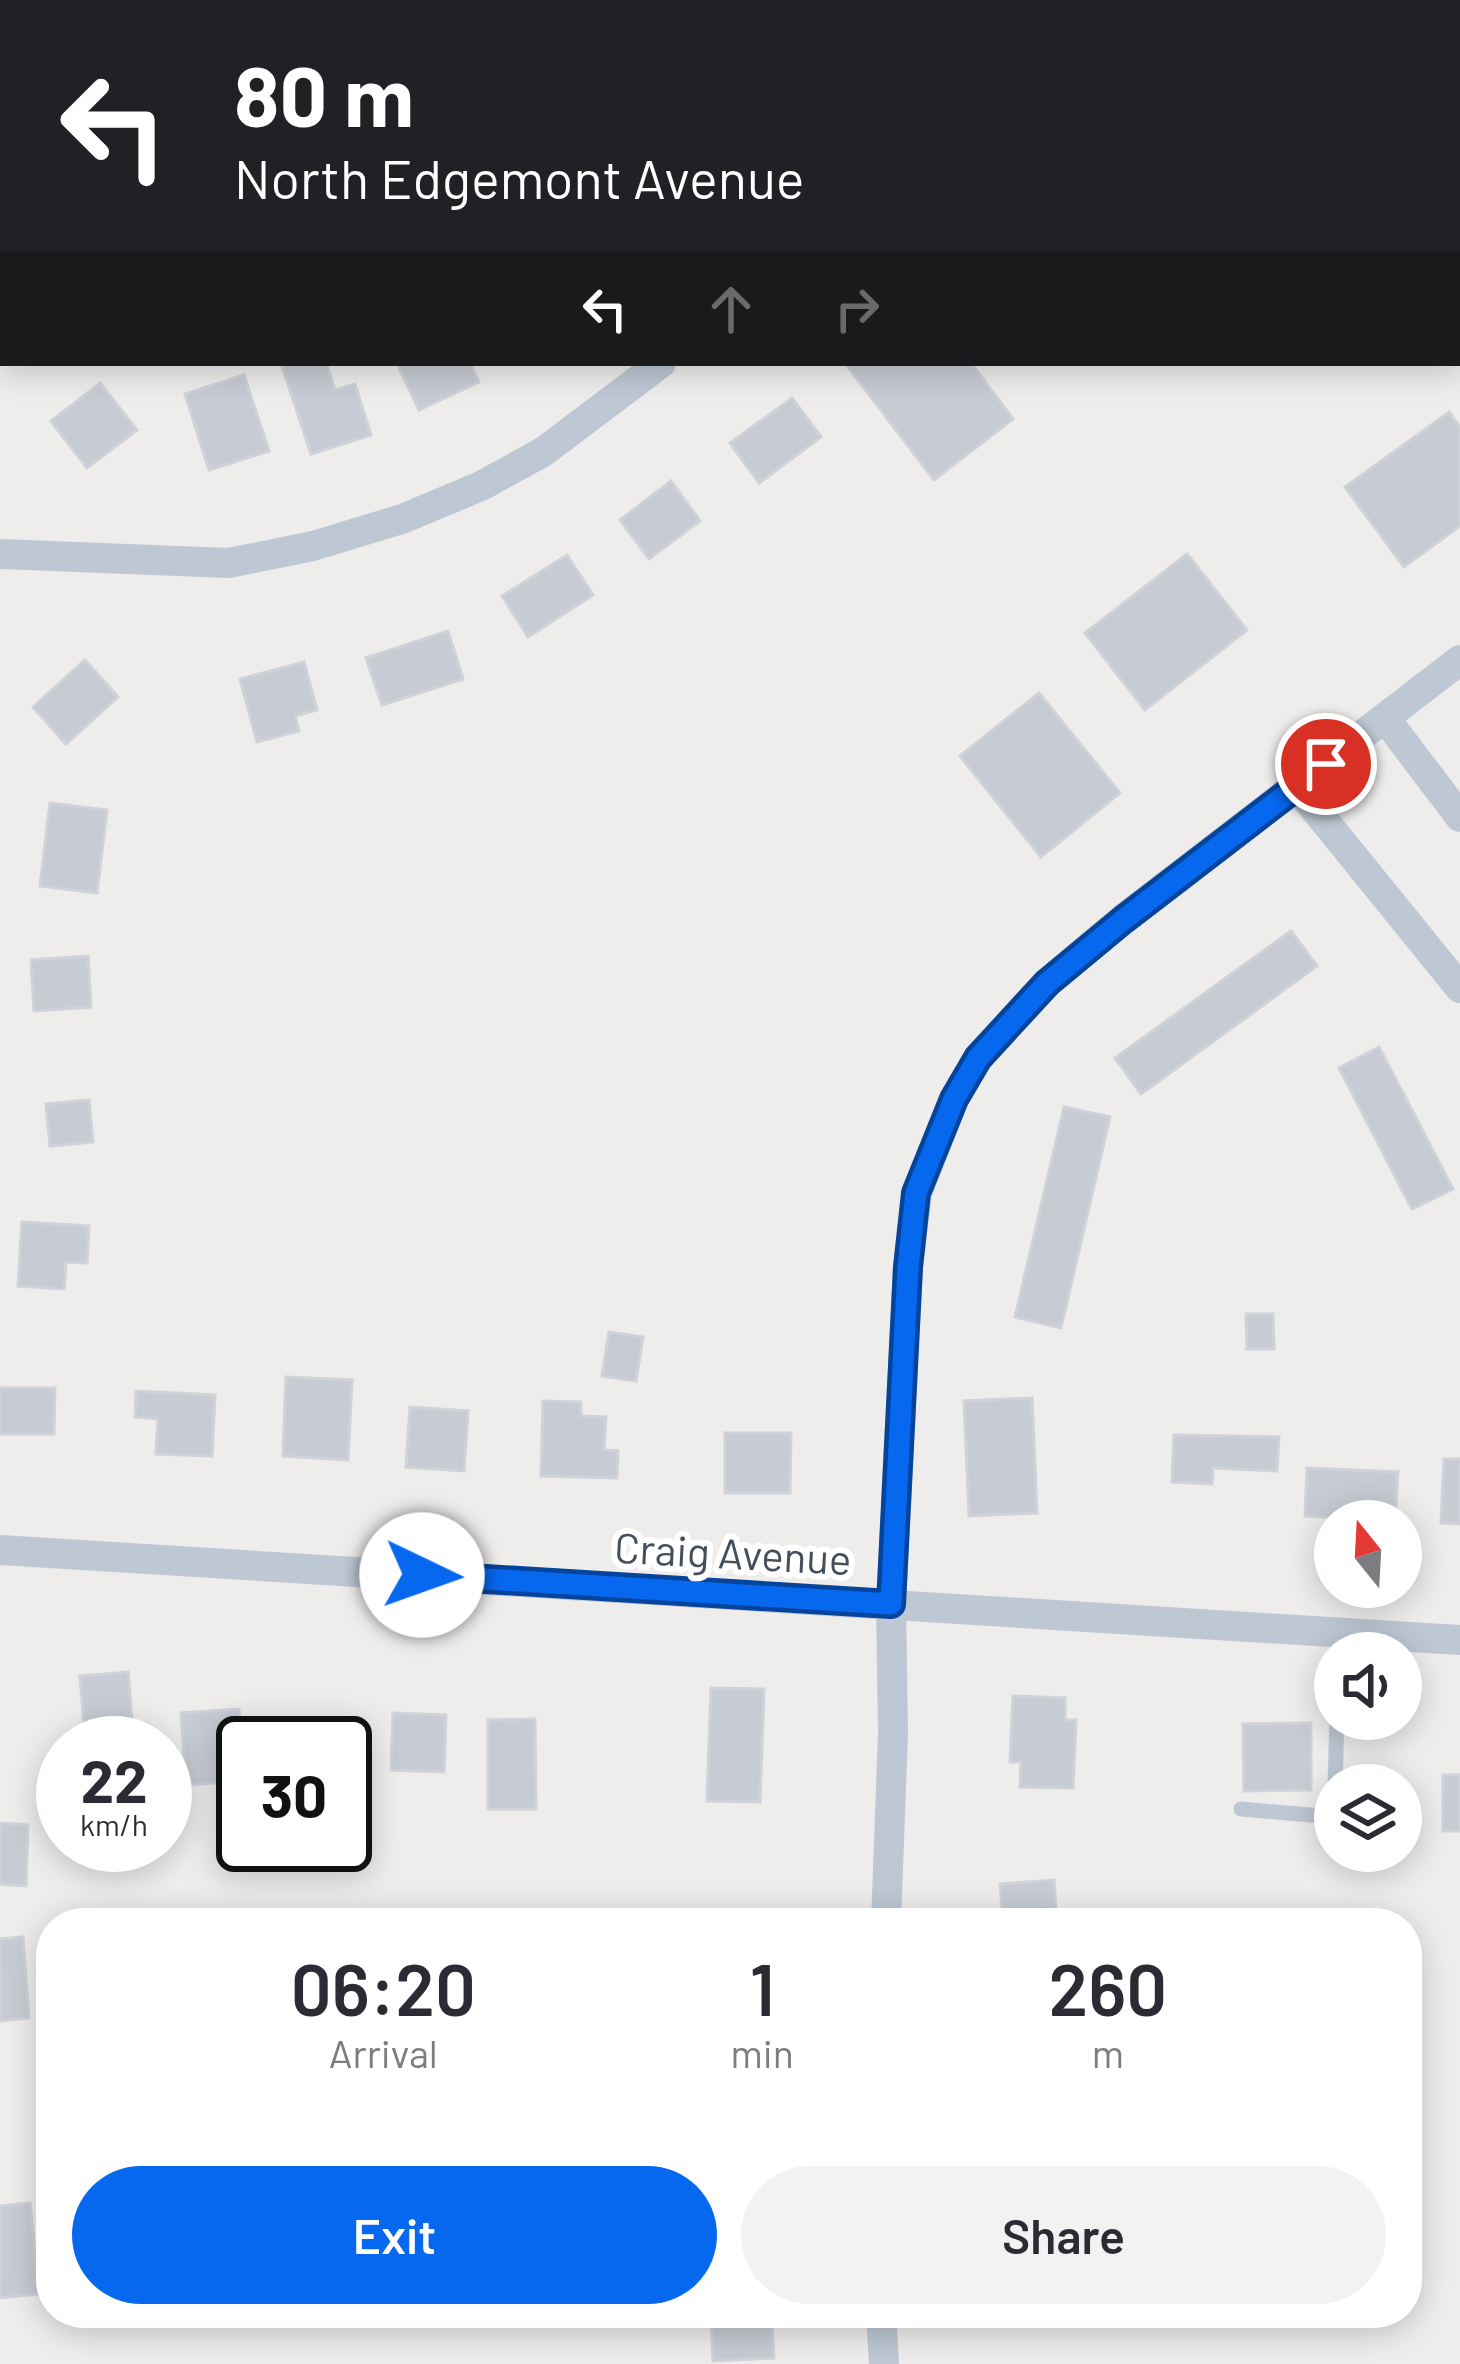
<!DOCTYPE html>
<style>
body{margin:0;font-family:Barlow,sans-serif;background:#f2f2f3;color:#2b2b33;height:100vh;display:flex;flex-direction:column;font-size:45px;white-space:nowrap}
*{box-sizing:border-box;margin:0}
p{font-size:39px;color:#7c7c81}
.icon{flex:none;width:66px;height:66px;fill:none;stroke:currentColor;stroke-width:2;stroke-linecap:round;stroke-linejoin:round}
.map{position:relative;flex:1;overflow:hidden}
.side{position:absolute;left:36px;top:1908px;width:1386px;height:420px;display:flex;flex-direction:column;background:#fff;border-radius:48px;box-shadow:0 6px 30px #0003}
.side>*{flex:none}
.banner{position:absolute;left:0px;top:0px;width:1461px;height:366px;box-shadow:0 6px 30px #0003;background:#202124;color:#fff;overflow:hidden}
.needle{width:78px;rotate:342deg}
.controls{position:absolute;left:1314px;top:1500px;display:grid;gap:24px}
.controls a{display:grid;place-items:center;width:108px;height:108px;border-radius:50%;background:#fff;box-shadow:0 6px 30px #0003;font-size:60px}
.speed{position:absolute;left:36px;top:1716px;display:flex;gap:24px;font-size:60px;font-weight:700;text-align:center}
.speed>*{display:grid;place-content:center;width:156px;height:156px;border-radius:50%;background:#fff;box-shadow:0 6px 30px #0003;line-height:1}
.speed small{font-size:30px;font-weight:400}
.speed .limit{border:6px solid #111;border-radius:18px;background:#fff;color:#111}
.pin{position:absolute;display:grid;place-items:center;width:102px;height:102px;color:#fff;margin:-51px;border:6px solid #fff;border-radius:50%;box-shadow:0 3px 12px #0007}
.me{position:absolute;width:132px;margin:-66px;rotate:93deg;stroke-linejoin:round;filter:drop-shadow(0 0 9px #0008)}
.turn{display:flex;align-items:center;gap:42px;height:252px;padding:0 36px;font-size:54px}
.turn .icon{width:156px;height:156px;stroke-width:2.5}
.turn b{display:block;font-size:84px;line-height:102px}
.lanes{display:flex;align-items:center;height:114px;padding:0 36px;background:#0003;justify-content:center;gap:60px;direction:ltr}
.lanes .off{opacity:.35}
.eta{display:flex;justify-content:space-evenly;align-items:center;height:204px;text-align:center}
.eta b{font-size:72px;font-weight:600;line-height:84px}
.primary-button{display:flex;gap:24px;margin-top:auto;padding:24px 36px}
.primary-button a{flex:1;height:138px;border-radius:72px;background:#0668ef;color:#fff;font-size:48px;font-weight:600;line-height:138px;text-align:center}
.primary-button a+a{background:#f2f2f3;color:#2b2b33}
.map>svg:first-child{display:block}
.building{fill:#c7cbd3;stroke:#cfd2d9;stroke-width:3}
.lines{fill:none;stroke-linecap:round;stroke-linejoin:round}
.service{stroke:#bdc8d4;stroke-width:15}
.minor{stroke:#bdc8d4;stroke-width:30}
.route-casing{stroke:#04449b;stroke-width:30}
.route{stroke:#0668ef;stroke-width:21}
.labels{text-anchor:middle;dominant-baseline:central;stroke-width:12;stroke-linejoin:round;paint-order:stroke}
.street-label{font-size:42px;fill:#434f5b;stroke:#fff}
</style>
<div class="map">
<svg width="1460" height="2364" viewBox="0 0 1460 2364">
<rect width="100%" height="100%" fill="#efecec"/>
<g class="building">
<polygon points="861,0 1046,0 1048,3 863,3"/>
<polygon points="281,363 326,363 335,390 355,384 371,435 311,454"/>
<polygon points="403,363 470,363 479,382 419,410 398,365"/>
<polygon points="845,363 971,363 1013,419 934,480"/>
<polygon points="244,375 269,451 209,470 185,394"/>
<polygon points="100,383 137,430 87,468 51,421"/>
<polygon points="792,398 821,437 759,483 730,443"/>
<polygon points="1449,412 1460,427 1460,526 1404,567 1345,487"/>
<polygon points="671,481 700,521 649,559 620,520"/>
<polygon points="1187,554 1247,630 1145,710 1085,633"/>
<polygon points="567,555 593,595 528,637 502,596"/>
<polygon points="448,631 463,679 382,705 366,658"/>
<polygon points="85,660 118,697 66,744 33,707"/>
<polygon points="304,662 317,710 295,716 299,731 257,742 240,679"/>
<polygon points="1039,693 1120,793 1041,857 960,756"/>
<polygon points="50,803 107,810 97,893 40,886"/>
<polygon points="1291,931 1317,966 1141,1094 1115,1058"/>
<polygon points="88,956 91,1007 34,1011 31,960"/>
<polygon points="1379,1047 1453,1189 1412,1209 1339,1068"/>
<polygon points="89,1100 93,1142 50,1146 46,1104"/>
<polygon points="1064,1107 1110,1117 1061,1328 1015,1317"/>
<polygon points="22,1222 89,1226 87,1263 66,1262 64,1289 18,1286"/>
<polygon points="1246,1314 1273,1314 1274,1349 1247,1349"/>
<polygon points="609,1332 643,1337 636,1381 602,1376"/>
<polygon points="286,1377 352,1380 348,1460 283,1456"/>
<polygon points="0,1388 55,1388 54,1434 0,1434"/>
<polygon points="136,1391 215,1395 212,1456 156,1454 158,1419 135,1417"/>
<polygon points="1032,1398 1037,1513 969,1516 964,1401"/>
<polygon points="543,1401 581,1402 581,1416 606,1417 604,1450 618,1451 617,1478 541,1476"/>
<polygon points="410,1407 468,1411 464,1471 406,1467"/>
<polygon points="725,1433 791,1433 790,1493 725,1493"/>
<polygon points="1174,1435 1279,1437 1277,1471 1213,1468 1212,1484 1172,1482"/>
<polygon points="1444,1459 1460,1459 1460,1524 1441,1523"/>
<polygon points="1307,1468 1398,1472 1395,1520 1305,1516"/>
<polygon points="128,1672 132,1722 84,1725 80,1676"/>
<polygon points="711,1688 764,1689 760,1802 707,1801"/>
<polygon points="1013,1696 1065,1698 1065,1720 1076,1720 1073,1788 1020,1787 1021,1762 1010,1762"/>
<polygon points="239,1709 243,1781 186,1785 181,1713"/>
<polygon points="393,1713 446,1715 444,1772 391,1770"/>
<polygon points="535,1719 536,1809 488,1809 488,1720"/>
<polygon points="1311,1723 1311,1790 1244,1791 1243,1724"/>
<rect x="1443" y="1775" width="17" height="56"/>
<polygon points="0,1823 28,1825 26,1886 0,1884"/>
<polygon points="1054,1880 1057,1923 1003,1923 1000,1884"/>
<polygon points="23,1937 29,2018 0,2021 0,1939"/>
<polygon points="30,2203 39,2294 0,2298 0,2206"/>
<polygon points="711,2313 762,2313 762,2323 772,2323 774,2358 713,2361"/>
</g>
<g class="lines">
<g class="service">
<polyline points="1335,1785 1337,1719"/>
<polyline points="1241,1809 1334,1817 1335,1796"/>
<polyline points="576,1919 770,1923"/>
</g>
<g class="minor">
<polyline points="1231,3 1235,0"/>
<polyline points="0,554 229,563 313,546 402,519 481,486 543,452 661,363"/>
<polyline points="1385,718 1460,817"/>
<polyline points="1297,787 1460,988"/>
<polyline points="0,1550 1460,1640"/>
<polyline points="886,1923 893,1733 891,1603 908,1267 917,1193 954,1099 978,1058 1047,983 1123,919 1460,660"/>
<polyline points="881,2313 884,2364"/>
</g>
</g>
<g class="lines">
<defs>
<polyline id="route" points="422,1575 891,1604 908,1267 916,1193 954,1099 978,1058 1047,983 1123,920 1326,764"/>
</defs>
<use href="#route" class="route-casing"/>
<use href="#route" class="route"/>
</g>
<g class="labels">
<g class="street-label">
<text transform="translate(733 1552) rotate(3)">Craig Avenue</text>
</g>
</g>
</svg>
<div class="controls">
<a><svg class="needle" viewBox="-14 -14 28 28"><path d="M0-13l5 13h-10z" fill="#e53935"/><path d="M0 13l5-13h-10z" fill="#7c7c81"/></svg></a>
<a><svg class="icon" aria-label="sound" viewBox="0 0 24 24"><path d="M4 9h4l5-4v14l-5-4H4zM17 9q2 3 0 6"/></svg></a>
<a><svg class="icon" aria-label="layers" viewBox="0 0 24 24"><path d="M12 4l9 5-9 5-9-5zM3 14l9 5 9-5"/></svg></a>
</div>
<div class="speed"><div>22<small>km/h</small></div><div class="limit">30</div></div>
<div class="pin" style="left:1326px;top:764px;background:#d93025"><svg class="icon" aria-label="arrive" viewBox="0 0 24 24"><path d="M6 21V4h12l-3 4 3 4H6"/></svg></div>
<svg class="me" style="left:422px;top:1575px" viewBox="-20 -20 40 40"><circle r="19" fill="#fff"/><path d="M0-13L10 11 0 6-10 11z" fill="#0668ef"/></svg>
<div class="banner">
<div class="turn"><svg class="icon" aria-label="left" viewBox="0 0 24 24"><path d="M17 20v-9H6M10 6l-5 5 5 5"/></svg><div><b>80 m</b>North Edgemont Avenue</div></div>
<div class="lanes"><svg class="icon" aria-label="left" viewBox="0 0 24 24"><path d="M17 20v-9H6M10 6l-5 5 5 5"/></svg><svg class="icon off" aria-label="ahead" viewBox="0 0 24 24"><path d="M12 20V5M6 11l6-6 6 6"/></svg><svg class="icon off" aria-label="right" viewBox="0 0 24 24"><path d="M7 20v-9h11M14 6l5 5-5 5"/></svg></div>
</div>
<section class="side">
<div class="eta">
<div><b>06:20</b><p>Arrival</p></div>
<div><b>1</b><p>min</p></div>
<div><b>260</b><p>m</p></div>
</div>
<div class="primary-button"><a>Exit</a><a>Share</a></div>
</section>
</div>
